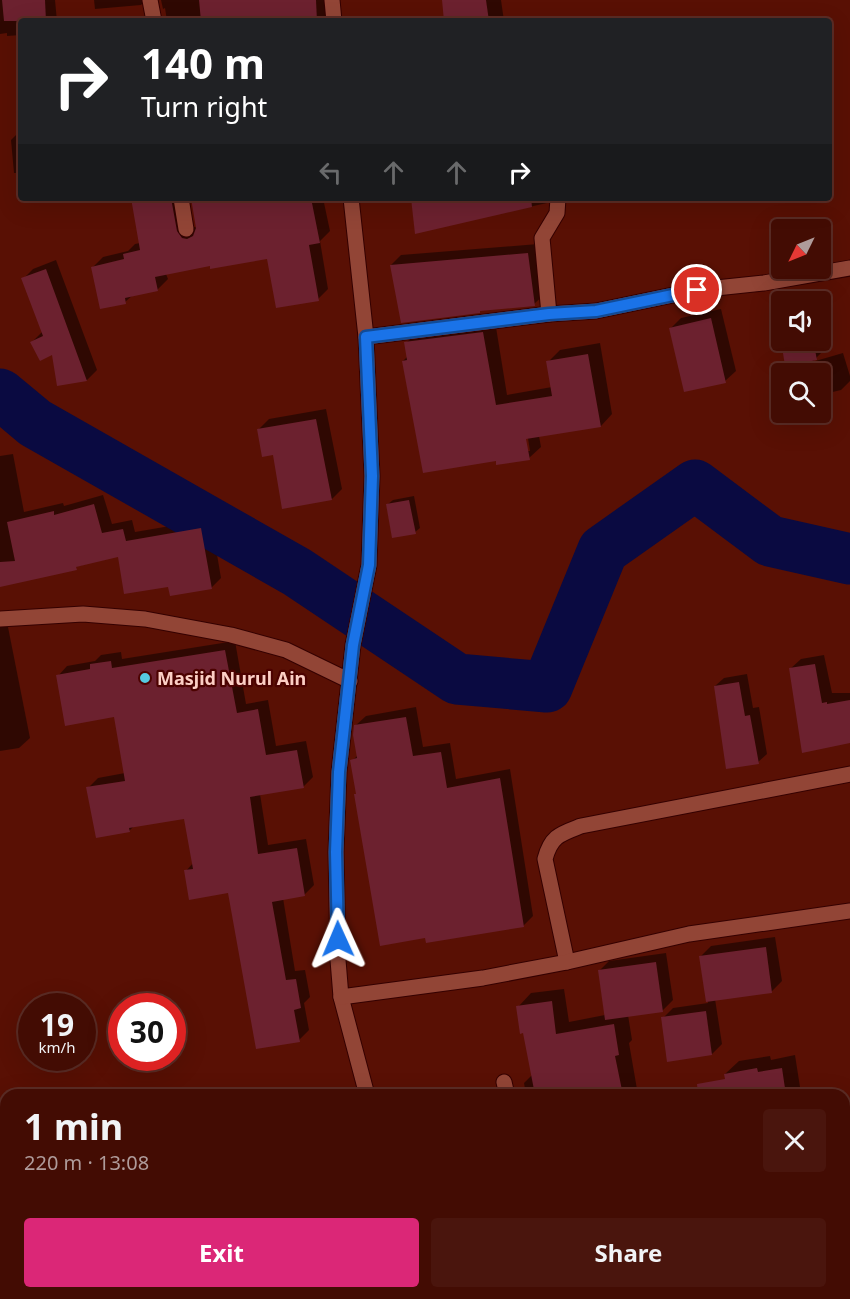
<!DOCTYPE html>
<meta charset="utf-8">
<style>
body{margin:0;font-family:"Noto Sans",sans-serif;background:#4a150d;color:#f1f3f6;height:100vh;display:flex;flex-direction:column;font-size:22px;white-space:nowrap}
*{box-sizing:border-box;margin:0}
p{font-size:20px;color:#af9b9a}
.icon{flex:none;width:33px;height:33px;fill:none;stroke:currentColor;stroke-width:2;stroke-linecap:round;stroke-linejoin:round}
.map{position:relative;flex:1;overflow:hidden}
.panel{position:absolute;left:0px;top:1089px;width:850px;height:210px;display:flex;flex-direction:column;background:#430c03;border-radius:18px 18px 0 0;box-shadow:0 6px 24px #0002,0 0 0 2px #5b2c25}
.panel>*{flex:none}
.top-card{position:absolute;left:18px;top:18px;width:814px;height:183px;border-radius:6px;box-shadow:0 6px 24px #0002,0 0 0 2px #5b2c25;background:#202124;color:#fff;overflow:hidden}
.needle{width:39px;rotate:227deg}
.fabs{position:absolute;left:771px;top:219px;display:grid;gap:12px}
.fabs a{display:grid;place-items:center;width:60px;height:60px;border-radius:6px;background:#430c03;box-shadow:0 6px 24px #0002,0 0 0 2px #5b2c25;font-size:30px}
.speed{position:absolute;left:18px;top:993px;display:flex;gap:12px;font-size:30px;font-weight:700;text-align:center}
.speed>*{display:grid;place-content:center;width:78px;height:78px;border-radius:50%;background:#430c03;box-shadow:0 6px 24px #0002,0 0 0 2px #5b2c25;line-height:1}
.speed small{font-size:15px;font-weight:400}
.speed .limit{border:9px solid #d22;background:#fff;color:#111}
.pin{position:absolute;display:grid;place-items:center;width:51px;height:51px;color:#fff;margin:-26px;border:3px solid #fff;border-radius:50%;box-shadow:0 2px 6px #0007}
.me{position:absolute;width:66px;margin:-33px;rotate:359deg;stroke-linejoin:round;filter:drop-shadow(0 0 4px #0008)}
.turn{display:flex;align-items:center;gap:21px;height:126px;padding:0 24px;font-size:27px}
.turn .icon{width:78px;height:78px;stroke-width:2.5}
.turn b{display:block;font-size:42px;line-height:51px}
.lanes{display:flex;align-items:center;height:57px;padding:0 24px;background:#0003;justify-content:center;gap:30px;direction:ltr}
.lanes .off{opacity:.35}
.round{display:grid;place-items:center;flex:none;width:63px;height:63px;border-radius:6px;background:#4a150d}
.overview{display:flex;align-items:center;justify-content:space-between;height:102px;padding:0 24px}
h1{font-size:36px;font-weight:700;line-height:45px}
.action{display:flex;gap:12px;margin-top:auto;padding:12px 24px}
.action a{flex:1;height:69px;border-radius:6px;background:#db2777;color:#fff;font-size:24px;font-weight:700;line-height:69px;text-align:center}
.action a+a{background:#4a150d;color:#f1f3f6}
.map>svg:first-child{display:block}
.shadow{fill:#0007;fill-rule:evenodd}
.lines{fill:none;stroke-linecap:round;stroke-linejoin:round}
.river{stroke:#0a0a41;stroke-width:51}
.building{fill:#6c212f}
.minor-casing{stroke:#340000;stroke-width:17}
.path{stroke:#a3675c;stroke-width:4;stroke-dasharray:3 3;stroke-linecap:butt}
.minor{stroke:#924536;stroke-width:15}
.route-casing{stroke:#114b97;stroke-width:15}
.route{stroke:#1a73e8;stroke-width:10}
.poi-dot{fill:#56c9e0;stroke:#4c0200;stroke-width:2}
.labels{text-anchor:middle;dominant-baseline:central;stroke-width:4.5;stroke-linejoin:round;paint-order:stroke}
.poi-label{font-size:18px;font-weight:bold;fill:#fccfc5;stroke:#4c0200;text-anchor:start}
</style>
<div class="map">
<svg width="850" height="1299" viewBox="0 0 850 1299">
<rect width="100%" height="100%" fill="#591004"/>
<g class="shadow">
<polygon points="0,0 55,0 57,21 21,21 21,35 7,36 7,33 0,34"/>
<polygon points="94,0 146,0 141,5 95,9"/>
<polygon points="161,0 327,0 327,18 324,21 167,21 165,8 163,9"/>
<polygon points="443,0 501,0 504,21 446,21"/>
<polygon points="21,130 21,173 14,173 11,140"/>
<polygon points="134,198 183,198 189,225 197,228 192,198 323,198 330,231 320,241 328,289 318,299 268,257 211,264 166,274 168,279 157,290 133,295 125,302 93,267 103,257 128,251 135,244 140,243"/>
<polygon points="413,198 552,198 547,203 416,232"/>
<polygon points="538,244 545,294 534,304 481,310 391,265 401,255"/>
<polygon points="56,260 97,370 87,380 58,384 54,353 32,342 43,331 23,279 33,269"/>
<polygon points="815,293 817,302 783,302 786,299"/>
<polygon points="782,303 782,337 776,309"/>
<polygon points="721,309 736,371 725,381 671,328 681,318"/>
<polygon points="820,320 826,348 812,362 843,353 850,376 850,381 841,390 820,395 820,374 801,372 815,358 782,340 820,340"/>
<path d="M495 321 507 395 552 387 548 362 560 350 600 343 612 414 601 426 539 436 541 447 529 458 497 459 403 361 408 356 406 343 418 331ZM524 432H527L530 451H527Z"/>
<polygon points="326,409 342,489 332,499 274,453 259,429 269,419"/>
<polygon points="13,454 24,512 63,503 64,506 103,495 112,524 132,520 135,532 211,519 221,578 211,588 119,556 0,585 0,456"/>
<polygon points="414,496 420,528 415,532 388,504 393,500"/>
<polygon points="7,622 30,738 19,748 0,751 0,623"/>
<polygon points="235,641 246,704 268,700 276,746 306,741 313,777 303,787 260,794 268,845 306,839 314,885 304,895 283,898 295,971 305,970 310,997 304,1003 309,1030 299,1040 229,892 186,871 193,863 185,818 134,826 129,831 88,788 98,778 125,773 115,716 58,676 67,666 95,661 101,655 121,652 122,659"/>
<polygon points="824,655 832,693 850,693 850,742 790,669 801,659"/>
<polygon points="747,674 753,708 759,707 767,754 758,762 715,686 724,678"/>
<polygon points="416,707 423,747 450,743 456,779 510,769 533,916 523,926 357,793 352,761 358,755 355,726 366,716"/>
<polygon points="775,937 782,981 772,991 715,999 722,1044 712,1054 663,1018 673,1008 708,1003 701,956 711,946"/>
<polygon points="666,953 673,1000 662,1011 628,1015 632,1040 629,1043 638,1095 526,1095 524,1083 533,1074 518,1007 531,993 564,989 569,1022 605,1015 599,971 609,961"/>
<polygon points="795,1055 800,1087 798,1090 799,1095 729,1095 725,1074 739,1061 770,1056 771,1060"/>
<polygon points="676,1293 732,1293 734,1299 677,1299"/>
<polygon points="766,1293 804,1293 798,1299 767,1299"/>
</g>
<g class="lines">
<polyline class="river" points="0,394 35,423 297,572 457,679 547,687 603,550 695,485 770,541 850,559"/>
</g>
<g class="building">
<polygon points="2,0 45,0 46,21 4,21"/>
<polygon points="199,0 316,0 317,21 201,21"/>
<polygon points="442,0 486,0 489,21 444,21"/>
<polygon points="131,198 171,198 177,231 182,238 187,239 193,236 196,228 191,198 311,198 320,243 309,245 319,301 276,308 267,259 210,269 210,266 155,277 158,291 125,298 126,304 100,309 91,267 124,259 123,254 140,250"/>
<polygon points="411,198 531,198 532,207 415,234"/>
<polygon points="528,253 535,306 480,311 480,313 401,323 390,265"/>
<polygon points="46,269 87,381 57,386 52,355 40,361 30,342 43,336 21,278"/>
<polygon points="711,318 726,383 684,392 669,328"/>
<polygon points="483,332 496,405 552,396 546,361 588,354 601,427 526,439 530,460 496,465 496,461 423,473 402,361 407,360 404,342"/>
<polygon points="781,340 813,340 817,360 785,366"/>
<polygon points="316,419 332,500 282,509 273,455 262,457 257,429"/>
<polygon points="409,500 416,534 392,538 386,504"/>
<polygon points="94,504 102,533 123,529 126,541 201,528 212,589 170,596 168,587 124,594 118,557 76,567 77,570 0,587 0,562 15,561 7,522 54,511 54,515"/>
<polygon points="225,650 237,713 258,709 266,755 297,750 304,788 250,797 258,854 297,848 305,896 272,902 286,980 296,979 301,1008 294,1010 300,1042 256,1049 228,893 189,900 184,870 193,869 184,819 129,828 130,832 96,838 86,787 125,781 114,717 65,726 56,675 90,669 90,664 111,661 112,668"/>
<polygon points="815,664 822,703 827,702 827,704 850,700 850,743 802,753 789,668"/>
<polygon points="739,682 745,716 750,715 759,764 726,769 714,686"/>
<polygon points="406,717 413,756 441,752 447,788 500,778 524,927 426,943 425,938 380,946 354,794 356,794 350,760 357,758 353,735 354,725"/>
<polygon points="766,947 772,993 706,1002 699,956"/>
<polygon points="656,962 663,1012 605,1020 598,970"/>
<polygon points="552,1001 556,1034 614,1024 619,1055 615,1056 623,1095 535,1095 523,1033 520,1034 516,1006"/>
<polygon points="706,1011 712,1055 667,1062 661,1017"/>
<polygon points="757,1068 758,1072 782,1068 786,1095 698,1095 697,1084 725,1079 724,1074"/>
</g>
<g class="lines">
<defs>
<g id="minor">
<polyline points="150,0 154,21"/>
<polyline points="332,0 334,21"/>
<polyline points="181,198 186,229"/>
<polyline points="351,198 366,337 372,476 369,565 353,645 339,772 336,852 338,960 341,997 367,1095"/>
<polyline points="549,314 542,238 557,213 558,198"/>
<polyline points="366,337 549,314 596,311 697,290 764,283 850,268"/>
<polyline points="0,619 83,614 145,619 231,635 286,650 350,681"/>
<path d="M567 962 545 859C551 836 560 834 581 826L850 774"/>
<polyline points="341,997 483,978 567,962 689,934 850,911"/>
<polyline points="504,1082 507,1095"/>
<polyline points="844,1175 850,1174"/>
<polyline points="413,1293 414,1299"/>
</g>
</defs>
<use href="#minor" class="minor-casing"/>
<polyline class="path" points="325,1299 351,1293"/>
<use href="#minor" class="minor"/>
</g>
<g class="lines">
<defs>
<polyline id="route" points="338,939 336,852 339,772 353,645 369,565 372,476 366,337 549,314 596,311 697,290"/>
</defs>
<use href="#route" class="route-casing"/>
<use href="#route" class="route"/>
</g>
<circle class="poi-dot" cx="145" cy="678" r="6"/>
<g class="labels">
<g class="poi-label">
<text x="157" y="678">Masjid Nurul Ain</text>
</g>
</g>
</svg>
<div class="fabs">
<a><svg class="needle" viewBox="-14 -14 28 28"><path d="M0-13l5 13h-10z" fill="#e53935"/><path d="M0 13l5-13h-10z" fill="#af9b9a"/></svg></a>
<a><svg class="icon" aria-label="sound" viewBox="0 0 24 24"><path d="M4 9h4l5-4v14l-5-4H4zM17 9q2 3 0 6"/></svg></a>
<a><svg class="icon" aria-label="search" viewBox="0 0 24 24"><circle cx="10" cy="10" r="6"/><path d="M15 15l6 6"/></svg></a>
</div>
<div class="speed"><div>19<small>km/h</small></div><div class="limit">30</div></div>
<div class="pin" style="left:697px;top:290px;background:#d93025"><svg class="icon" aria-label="arrive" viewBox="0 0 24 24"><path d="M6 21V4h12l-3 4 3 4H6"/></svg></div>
<svg class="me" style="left:338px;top:939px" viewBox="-20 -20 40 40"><path d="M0-17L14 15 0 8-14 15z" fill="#1a73e8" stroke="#fff" stroke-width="4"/></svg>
<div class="top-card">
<div class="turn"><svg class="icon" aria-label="right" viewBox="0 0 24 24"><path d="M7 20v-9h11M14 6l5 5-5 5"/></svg><div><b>140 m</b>Turn right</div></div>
<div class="lanes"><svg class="icon off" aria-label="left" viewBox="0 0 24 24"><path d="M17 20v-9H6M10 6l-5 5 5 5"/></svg><svg class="icon off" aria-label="ahead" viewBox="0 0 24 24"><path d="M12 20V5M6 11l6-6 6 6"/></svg><svg class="icon off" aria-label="ahead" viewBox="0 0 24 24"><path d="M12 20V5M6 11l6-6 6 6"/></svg><svg class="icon" aria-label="right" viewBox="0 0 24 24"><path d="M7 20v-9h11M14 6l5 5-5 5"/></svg></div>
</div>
<section class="panel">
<div class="overview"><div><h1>1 min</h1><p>220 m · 13:08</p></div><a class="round"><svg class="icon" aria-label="close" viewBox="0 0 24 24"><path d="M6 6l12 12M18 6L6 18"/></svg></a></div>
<div class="action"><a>Exit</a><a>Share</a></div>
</section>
</div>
